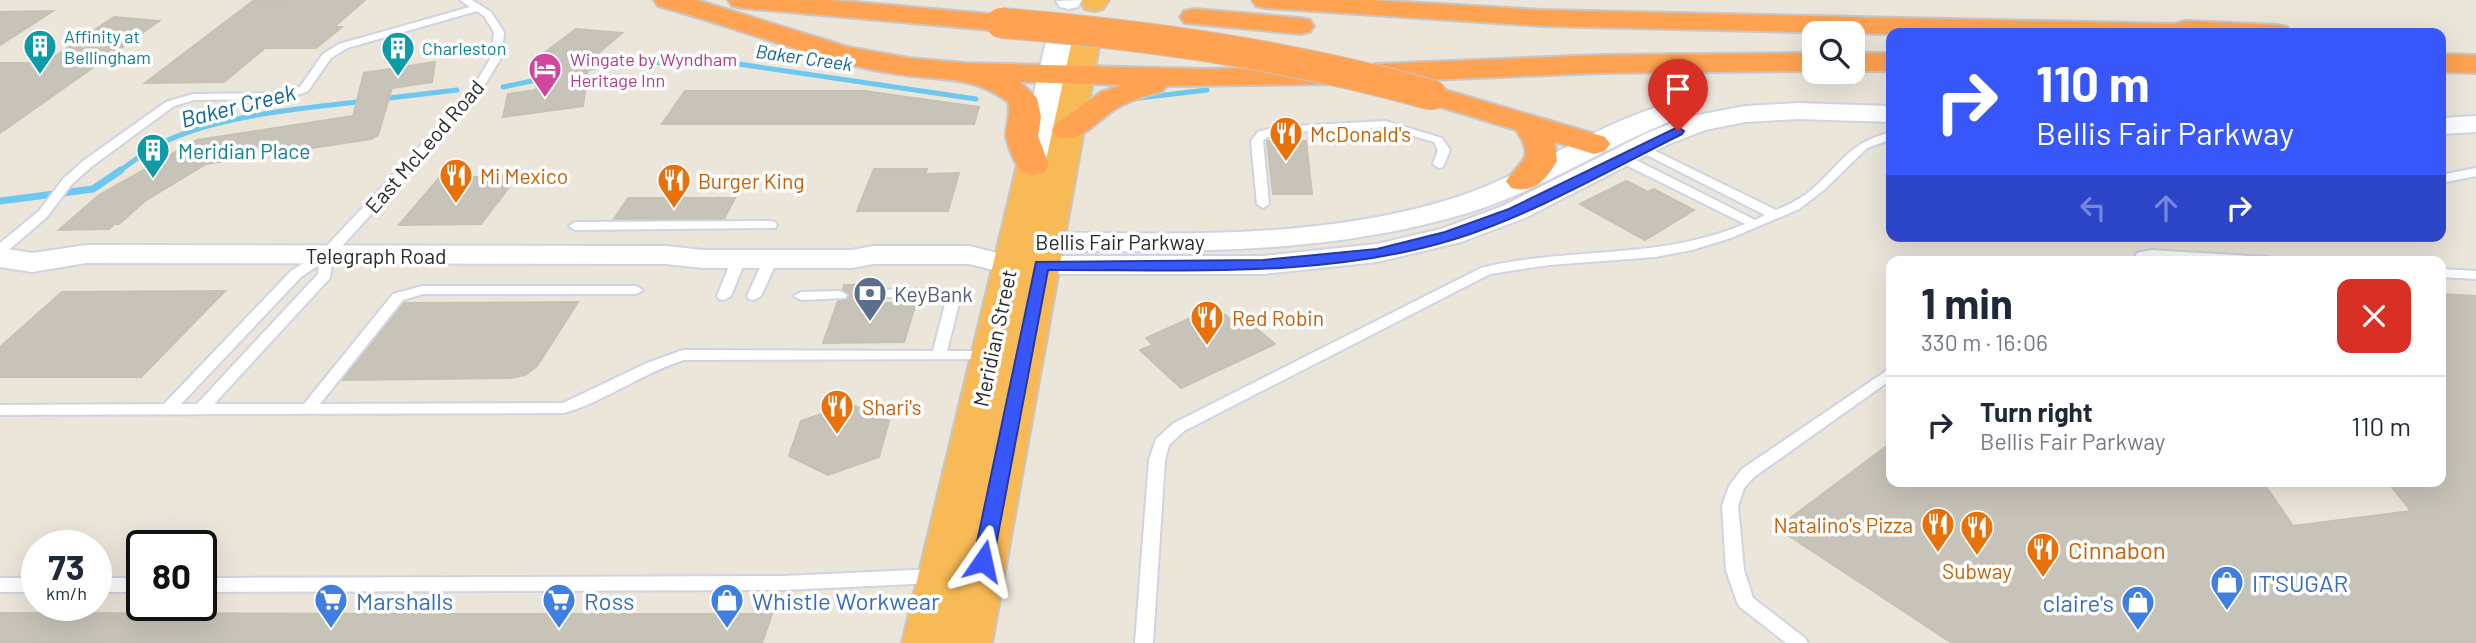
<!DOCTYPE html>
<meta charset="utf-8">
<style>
body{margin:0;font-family:Barlow,sans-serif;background:#f2f2f3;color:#1f2937;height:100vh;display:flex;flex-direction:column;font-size:26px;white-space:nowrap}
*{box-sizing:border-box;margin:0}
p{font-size:23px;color:#747a83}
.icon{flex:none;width:38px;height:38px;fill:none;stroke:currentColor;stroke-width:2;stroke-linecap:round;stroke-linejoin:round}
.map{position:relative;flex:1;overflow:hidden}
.panel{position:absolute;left:1886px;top:256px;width:560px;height:231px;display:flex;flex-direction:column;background:#fff;border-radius:14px;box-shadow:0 7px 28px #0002}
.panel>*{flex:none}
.top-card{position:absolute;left:1886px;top:28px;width:560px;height:214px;border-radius:14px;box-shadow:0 7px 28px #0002;background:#3857fb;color:#fff;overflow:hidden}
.fabs{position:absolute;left:1802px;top:21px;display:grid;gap:14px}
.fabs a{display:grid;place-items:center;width:63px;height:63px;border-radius:14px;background:#fff;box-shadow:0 7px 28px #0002;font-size:35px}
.speed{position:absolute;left:21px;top:530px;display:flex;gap:14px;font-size:35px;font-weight:700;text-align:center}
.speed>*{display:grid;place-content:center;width:91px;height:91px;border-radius:50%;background:#fff;box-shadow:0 7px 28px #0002;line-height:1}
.speed small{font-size:18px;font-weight:400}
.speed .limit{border:4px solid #111;border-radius:10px;background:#fff;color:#111}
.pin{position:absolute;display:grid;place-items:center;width:60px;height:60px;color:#fff;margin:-72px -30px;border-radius:50% 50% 50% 0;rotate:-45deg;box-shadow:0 0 7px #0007}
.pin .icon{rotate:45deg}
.me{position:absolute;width:77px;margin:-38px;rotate:11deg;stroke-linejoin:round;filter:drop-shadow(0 0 5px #0008)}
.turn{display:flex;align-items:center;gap:24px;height:147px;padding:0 35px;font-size:32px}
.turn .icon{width:91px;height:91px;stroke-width:2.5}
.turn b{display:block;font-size:49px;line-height:60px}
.lanes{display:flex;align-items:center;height:66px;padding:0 35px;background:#0003;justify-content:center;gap:35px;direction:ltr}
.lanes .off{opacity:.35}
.round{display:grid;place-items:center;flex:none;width:74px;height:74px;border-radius:14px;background:#f2f2f3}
.headline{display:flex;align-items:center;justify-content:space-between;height:119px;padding:0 35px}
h1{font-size:42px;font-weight:700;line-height:52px}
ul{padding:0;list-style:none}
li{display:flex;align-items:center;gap:21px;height:98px;padding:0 35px;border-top:2px solid #e0e1e3}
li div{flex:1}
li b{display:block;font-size:26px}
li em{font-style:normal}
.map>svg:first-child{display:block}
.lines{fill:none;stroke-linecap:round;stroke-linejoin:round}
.stream-far1{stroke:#6cc8ef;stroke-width:5}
.stream{stroke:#6cc8ef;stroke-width:7}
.building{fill:#c7c3b9;stroke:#c7c1b4;stroke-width:2}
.service-casing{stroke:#d0d3e2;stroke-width:4}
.tertiary-casing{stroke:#d0d3e2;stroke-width:4}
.secondary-casing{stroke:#d0d3e2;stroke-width:4}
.trunk-casing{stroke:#c7c7c7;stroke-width:4}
.motorway-casing{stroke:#c7c7c7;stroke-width:4}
.service{fill:#fff;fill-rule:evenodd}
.tertiary{fill:#fff;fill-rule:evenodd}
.secondary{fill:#fff;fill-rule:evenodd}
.trunk{fill:#f8ba56;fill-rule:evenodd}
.motorway{fill:#ffa252;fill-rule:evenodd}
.motorway-bridge-casing{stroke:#c7c7c7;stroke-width:32;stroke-linecap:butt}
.motorway-bridge{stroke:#ffa252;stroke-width:30}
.route{fill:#3857fb;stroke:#2439a3;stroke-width:2}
.labels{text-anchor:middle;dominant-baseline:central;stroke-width:7;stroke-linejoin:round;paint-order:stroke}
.far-culture-label{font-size:18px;fill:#0d838f;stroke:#fff;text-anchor:start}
.far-hotel-label{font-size:18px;fill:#b23c85;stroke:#fff;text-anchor:start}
.far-water-label{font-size:19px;font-style:italic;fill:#0c6599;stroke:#fff}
.food-label{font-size:21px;fill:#c56008;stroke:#fff;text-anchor:start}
.street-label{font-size:21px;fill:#292929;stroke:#fff}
.culture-label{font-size:21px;fill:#0d838f;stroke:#fff;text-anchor:start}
.service-label{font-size:21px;fill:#4e5e75;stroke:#fff;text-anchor:start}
.water-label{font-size:23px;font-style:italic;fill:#0c6599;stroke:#fff}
.near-food-label{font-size:24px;fill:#c56008;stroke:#fff;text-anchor:start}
.near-shop-label{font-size:24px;fill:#366cbe;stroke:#fff;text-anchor:start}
</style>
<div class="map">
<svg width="2476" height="643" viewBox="0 0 2476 643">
<rect width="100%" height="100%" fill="#ebe5da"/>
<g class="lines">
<g class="stream-far1">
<polyline points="581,70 613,63 725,62 976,99"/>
<polyline points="503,87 546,78"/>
<polyline points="1139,98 1207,90"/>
<polyline points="381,99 457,90"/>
<path d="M118 172C130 164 142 154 154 147 209 116 303 108 366 101"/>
</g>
<polyline class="stream" points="0,201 93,189 121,170"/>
</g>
<g class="building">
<polygon points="365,0 334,27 342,27 316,48 265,48 224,82 145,83 253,1"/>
<polygon points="53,11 0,45 0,12"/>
<polygon points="114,17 159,21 0,133 0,63 45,63"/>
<polygon points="576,29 622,33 589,61 583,106 503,117 508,94 536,90 540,56"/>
<polygon points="435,62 432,82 392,88 378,135 371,139 206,164 145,201 119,224 114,224 109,229 59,230 99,195 197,140 353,116 364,73"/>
<polygon points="685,91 864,91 979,107 974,124 662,124"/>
<polygon points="1267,141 1306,141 1312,194 1273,194"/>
<polygon points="874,169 927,169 925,174 959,173 948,211 857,211"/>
<polygon points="510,176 502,187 510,186 481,224 399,225 439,178"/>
<polygon points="1626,181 1648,192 1654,189 1694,210 1645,240 1580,204"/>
<polygon points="628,198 735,198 724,219 614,219"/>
<polygon points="844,285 866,285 853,293 856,298 861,300 860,303 916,303 904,342 823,343 838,301 845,301 849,296 843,289"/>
<polygon points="225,291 141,377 0,377 0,347 62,292"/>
<polygon points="2441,294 2476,296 2476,643 1952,643 1777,528 1892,442 1892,481 2262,481 2293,526 2411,511 2387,481 2441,481"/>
<polygon points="578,302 537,366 525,375 510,378 343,380 404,303"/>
<polygon points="1215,307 1230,319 1239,314 1275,344 1181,388 1140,350 1153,345 1146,338"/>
<polygon points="850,404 889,421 879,457 828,475 789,456 801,421"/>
<polygon points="0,613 423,614 772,614 762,643 0,643"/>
</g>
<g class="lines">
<defs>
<g id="service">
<path d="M460 0H472L491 12 504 32 502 56 477 98 333 256 330 278 214 404H304L393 294 422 286H636L643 290 636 294H423L403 300 320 404 563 403 647 363 683 350 933 351 945 304 935 297H858L856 294 863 290 938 289 959 303 947 351H989L996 356 994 359 684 360C642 373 606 401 564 413L0 415V405L164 404 291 271 321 252 469 94 492 56 494 32 484 16 477 11 347 48 331 58 308 91 301 94 273 99 194 100 174 106 91 167 71 185 47 217 5 253 0 254V243L39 211 63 179 83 161 166 102 193 94 273 93 300 87 323 54 339 44 470 7ZM319 265 318 274 197 404H181L301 277Z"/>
<path d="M1385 121 1442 138 1450 150 1443 167 1439 168 1433 164 1438 150 1434 142 1400 132 1399 135 1395 136 1354 138 1328 133 1327 131C1311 132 1272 129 1263 141L1269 204 1263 208 1257 204 1251 141 1258 132 1276 127ZM1384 127 1392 130 1354 132 1344 130Z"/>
<path d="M1892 132V139L1867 148 1824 190 1799 209 1731 238 1692 250 1655 257 1549 265 1490 274 1184 431 1169 445 1165 460 1153 643H1135L1149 460 1156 439 1174 423 1481 268C1571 246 1656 261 1745 224L1618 161V155H1626L1755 220 1765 215 1637 150V146H1645L1776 210C1786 206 1796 201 1805 195 1839 169 1845 143 1892 132Z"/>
<polygon points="2476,168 2476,176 2441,183 2441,175"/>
<polygon points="771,221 775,222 777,225 775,228 575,230 569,226 575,222"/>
<polygon points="2151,250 2268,257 2274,261 2151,258 2146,261 2133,261 2137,253"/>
<polygon points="739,255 746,259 731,296 724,300 719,299 717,296 732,259"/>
<polygon points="771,255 778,259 761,296 754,300 749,299 747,296 764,259"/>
<polygon points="2441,269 2476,271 2476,279 2441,277"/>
<polygon points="840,291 847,295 845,298 801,300 794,296 801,292"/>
<polygon points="1892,367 1892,379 1754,477 1744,488 1738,506 1744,570 1753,598 1805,638 1808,643 1786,643 1740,607 1737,602 1726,570 1722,506 1729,486 1742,469"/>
<polygon points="935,569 941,571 944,576 941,581 935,583 784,590 201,592 201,578 784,576"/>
<rect x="0" y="578" width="37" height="14"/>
<rect x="96" y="578" width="46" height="14"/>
</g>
<g id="tertiary">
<path d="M1675 102 1684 104 1688 110 1684 116C1611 143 1546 188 1471 212 1324 257 1170 252 1018 250L1007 248 1003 241 1007 234 1018 232C1161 233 1312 242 1451 199 1529 175 1596 122 1675 102Z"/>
<polygon points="1798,103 1892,106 1892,122 1798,119 1745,122 1705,130 1667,145 1525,218 1461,242 1377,262 1263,274 1010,274 969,264 873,264 852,268 703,268 666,264 86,263 32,272 0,267 0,248 32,253 86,245 666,246 703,250 852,250 873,246 969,246 1010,256 1263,256 1377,244 1441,229 1503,206 1647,133 1688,117 1745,106"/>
<polygon points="2476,116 2476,132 2441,134 2441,118"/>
</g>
<g id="secondary">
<polygon points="1082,0 1078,7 1069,9 1060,7 1056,1"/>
<polygon points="1062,25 1072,27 1076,33 1049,165 1045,172 1033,175 1021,172 1017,165 1048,33 1052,27"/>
</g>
<g id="trunk">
<polygon points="1083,0 1109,0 1103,9 1094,11 1085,9 1081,3"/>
<polygon points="1087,28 1097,30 1101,36 992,643 902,643 1017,165 1021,158 1033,155 1046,160 1073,36 1077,30"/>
</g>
<g id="motorway">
<path d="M654 0H697L848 47 909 58 965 63 1203 69 1334 66 1344 69 1349 75 1344 81 1334 84 1166 86 1163 91C1150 95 1137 98 1125 104 1100 114 1086 144 1057 137L1052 130 1057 123 1101 92 1122 85 1020 82 1037 98 1041 117 1038 136 1049 165 1045 172 1033 175 1021 172C1015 163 1007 146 1006 135 1006 122 1011 118 1008 102 976 78 949 80 911 76 886 73 857 67 832 60 774 43 717 22 658 6Z"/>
<polygon points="728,0 832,0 1001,15 1011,17 1015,23 1011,29 1001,31 741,8 732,6"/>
<polygon points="1252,0 1371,0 1542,10 2175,24 2185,21 2277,25 2287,27 2291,33 1892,34 1542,26 1265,8 1256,6"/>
<polygon points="1194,9 1300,18 1310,20 1314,26 1310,32 1300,34 1184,23 1180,17 1184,11"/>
<polygon points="1815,53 1815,71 1601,73 1376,82 1366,79 1361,73 1366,67 1376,64 1601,55"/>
<rect x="1853" y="53" width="39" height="18"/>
<polygon points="2441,54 2476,55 2476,73 2441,72"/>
<path d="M1432 86 1605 137 1610 144 1605 151 1594 154 1555 142 1557 161C1546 180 1534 194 1511 188L1506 181C1522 159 1535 159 1516 130L1421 101 1417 95 1421 89Z"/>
</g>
</defs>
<use href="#service" class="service-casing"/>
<use href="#tertiary" class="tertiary-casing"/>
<use href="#secondary" class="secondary-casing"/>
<use href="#trunk" class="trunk-casing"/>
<use href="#motorway" class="motorway-casing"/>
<use href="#service" class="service"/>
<use href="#tertiary" class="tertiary"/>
<use href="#secondary" class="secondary"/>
<use href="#trunk" class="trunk"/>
<use href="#motorway" class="motorway"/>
<defs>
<path id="motorway-bridge" d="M1001 23C1148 35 1290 55 1432 95"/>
</defs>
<use href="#motorway-bridge" class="motorway-bridge-casing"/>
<use href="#motorway-bridge" class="motorway-bridge"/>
</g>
<path class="route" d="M1678 127 1684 131 1682 134C1608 171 1534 214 1455 239 1325 279 1183 269 1048 270L993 561 990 566 983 569 976 566 973 561 1036 262 1263 260 1377 249 1445 232 1509 209Z"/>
<defs>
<symbol id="building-pin" viewBox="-11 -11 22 30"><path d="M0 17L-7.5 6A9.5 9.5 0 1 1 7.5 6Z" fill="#0f9aa8" stroke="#fff"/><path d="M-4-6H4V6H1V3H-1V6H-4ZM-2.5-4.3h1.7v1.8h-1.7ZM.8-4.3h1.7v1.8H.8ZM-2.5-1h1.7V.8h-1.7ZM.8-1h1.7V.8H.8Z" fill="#fff"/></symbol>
<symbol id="hotel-pin" viewBox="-11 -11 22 30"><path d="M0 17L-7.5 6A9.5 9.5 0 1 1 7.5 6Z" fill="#d1479c" stroke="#fff"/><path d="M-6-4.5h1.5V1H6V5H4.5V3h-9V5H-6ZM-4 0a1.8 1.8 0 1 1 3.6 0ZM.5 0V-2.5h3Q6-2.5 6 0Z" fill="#fff"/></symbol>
<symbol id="restaurant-pin" viewBox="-11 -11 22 30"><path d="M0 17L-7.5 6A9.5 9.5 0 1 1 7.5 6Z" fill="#e8710a" stroke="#fff"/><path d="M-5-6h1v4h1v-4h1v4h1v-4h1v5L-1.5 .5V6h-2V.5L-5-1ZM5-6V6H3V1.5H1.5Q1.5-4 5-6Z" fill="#fff"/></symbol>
<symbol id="bank-pin" viewBox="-11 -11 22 30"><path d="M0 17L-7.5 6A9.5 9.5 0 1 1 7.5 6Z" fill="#5c6f8a" stroke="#fff"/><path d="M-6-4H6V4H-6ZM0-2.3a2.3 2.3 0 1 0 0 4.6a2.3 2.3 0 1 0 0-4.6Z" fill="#fff"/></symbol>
<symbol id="shop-pin" viewBox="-11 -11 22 30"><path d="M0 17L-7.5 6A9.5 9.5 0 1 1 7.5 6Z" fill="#3f7fe0" stroke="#fff"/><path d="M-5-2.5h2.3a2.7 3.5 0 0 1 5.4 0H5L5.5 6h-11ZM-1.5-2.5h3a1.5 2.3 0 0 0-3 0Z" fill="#fff"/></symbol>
<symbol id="supermarket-pin" viewBox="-11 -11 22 30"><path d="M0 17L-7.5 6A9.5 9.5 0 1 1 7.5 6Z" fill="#3f7fe0" stroke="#fff"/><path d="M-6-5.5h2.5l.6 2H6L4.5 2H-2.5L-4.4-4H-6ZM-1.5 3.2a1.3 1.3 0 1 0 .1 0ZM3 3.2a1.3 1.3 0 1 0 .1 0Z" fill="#fff"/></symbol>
</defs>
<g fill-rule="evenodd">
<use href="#building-pin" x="21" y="27" width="38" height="52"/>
<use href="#building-pin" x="379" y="29" width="38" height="52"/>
<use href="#hotel-pin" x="526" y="50" width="38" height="52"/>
<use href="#restaurant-pin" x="1267" y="114" width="38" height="52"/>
<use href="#building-pin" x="134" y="131" width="38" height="52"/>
<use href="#restaurant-pin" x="437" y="156" width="38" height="52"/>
<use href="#restaurant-pin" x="655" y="161" width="38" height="52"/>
<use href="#bank-pin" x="851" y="274" width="38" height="52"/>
<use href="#restaurant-pin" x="1188" y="298" width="38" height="52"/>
<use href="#restaurant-pin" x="818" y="387" width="38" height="52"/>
<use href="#restaurant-pin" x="1919" y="505" width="38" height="52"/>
<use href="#restaurant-pin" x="1958" y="508" width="38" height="52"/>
<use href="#restaurant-pin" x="2024" y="530" width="38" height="52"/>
<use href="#shop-pin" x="2208" y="563" width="38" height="52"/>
<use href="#supermarket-pin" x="312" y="581" width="38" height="52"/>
<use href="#supermarket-pin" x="540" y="581" width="38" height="52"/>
<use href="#shop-pin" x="708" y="581" width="38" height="52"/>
<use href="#shop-pin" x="2119" y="583" width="38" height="52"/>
</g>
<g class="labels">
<g class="far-culture-label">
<text x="64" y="36">Affinity at<tspan x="64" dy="21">Bellingham</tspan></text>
<text x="422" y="48">Charleston</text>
</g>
<g class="far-hotel-label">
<text x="570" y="59">Wingate by Wyndham<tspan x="570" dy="21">Heritage Inn</tspan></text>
</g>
<g class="far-water-label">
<text transform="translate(804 57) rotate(8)">Baker Creek</text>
</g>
<g class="food-label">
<text x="1310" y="133">McDonald's</text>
<text x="480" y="175">Mi Mexico</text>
<text x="698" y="180">Burger King</text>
<text x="1232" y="317">Red Robin</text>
<text x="862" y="406">Shari's</text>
<text x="1913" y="524" text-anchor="end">Natalino's Pizza</text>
<text x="1977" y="570" text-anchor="middle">Subway</text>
</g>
<g class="street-label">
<text transform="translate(424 146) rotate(-49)">East McLeod Road</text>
<text x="1120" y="241">Bellis Fair Parkway</text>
<text x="376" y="255">Telegraph Road</text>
<text transform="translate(994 338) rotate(-78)">Meridian Street</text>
</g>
<g class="culture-label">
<text x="178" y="150">Meridian Place</text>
</g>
<g class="service-label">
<text x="894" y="293">KeyBank</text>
</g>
<g class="water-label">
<text transform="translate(238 105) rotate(-14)">Baker Creek</text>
</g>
<g class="near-food-label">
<text x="2068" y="549">Cinnabon</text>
</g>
<g class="near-shop-label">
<text x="2252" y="582">IT'SUGAR</text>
<text x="356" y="600">Marshalls</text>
<text x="584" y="600">Ross</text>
<text x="752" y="600">Whistle Workwear</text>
<text x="2114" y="602" text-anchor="end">claire's</text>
</g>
</g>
</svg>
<div class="fabs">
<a><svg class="icon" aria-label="search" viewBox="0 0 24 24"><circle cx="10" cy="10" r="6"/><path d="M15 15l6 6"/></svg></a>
</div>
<div class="speed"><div>73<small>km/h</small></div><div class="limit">80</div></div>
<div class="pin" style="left:1678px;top:131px;background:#d93025"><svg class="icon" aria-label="arrive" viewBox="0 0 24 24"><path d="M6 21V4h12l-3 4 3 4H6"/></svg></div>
<svg class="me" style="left:983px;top:561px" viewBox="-20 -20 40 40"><path d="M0-17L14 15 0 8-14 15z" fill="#3857fb" stroke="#fff" stroke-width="4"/></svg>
<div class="top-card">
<div class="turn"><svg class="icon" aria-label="right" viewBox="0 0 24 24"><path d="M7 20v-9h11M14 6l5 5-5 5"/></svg><div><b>110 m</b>Bellis Fair Parkway</div></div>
<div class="lanes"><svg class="icon off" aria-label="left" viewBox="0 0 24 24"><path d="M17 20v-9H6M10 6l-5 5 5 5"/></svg><svg class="icon off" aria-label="ahead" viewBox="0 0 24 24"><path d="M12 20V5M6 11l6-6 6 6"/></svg><svg class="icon" aria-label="right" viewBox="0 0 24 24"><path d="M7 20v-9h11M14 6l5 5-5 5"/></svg></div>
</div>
<section class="panel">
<div class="headline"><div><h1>1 min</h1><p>330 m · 16:06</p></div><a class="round" style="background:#d93025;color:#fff"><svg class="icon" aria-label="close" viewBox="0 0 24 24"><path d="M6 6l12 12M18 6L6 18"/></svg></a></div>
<ul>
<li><svg class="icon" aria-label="right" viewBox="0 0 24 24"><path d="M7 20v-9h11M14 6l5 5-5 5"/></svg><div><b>Turn right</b><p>Bellis Fair Parkway</p></div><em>110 m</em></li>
</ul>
</section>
</div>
